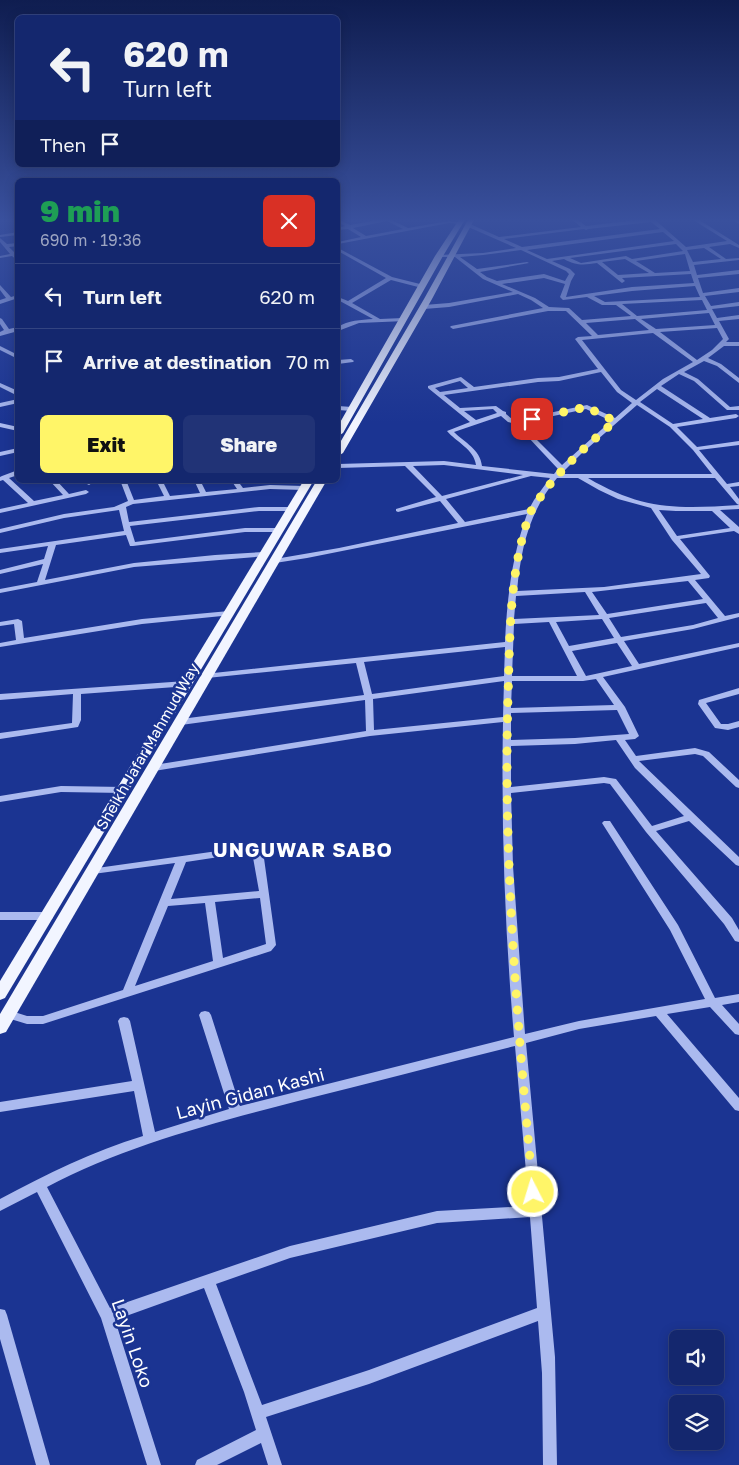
<!DOCTYPE html>
<meta charset="utf-8">
<style>
body{margin:0;font-family:"Golos Text",sans-serif;background:#213376;color:#f1f3f6;height:100vh;display:flex;flex-direction:column;font-size:19px;white-space:nowrap}
*{box-sizing:border-box;margin:0}
p{font-size:16px;color:#9da5c2}
.icon{flex:none;width:28px;height:28px;fill:none;stroke:currentColor;stroke-width:2;stroke-linecap:round;stroke-linejoin:round}
.map{position:relative;flex:1;overflow:hidden}
.details{position:absolute;left:15px;top:178px;width:325px;height:305px;display:flex;flex-direction:column;background:#14276e;border-radius:8px;box-shadow:0 2px 12px #0003,0 0 0 1px #334481}
.details>*{flex:none}
.guide{position:absolute;left:15px;top:15px;width:325px;height:152px;border-radius:8px;box-shadow:0 2px 12px #0003,0 0 0 1px #334481;background:#14276e;color:#f1f3f6;overflow:hidden}
.controls{position:absolute;left:669px;top:1330px;display:grid;gap:10px}
.controls a{display:grid;place-items:center;width:55px;height:55px;border-radius:8px;background:#14276e;box-shadow:0 2px 12px #0003,0 0 0 1px #334481;font-size:25px}
.pin{position:absolute;display:grid;place-items:center;width:42px;height:42px;color:#fff;margin:-21px;border-radius:10px;box-shadow:0 2px 8px #0006}
.me{position:absolute;width:55px;margin:-28px;rotate:355deg;stroke-linejoin:round;filter:drop-shadow(0 0 4px #0008)}
.turn{display:flex;align-items:center;gap:18px;height:105px;padding:0 25px;font-size:22px}
.turn .icon{width:65px;height:65px;stroke-width:2.5}
.turn b{display:block;font-size:35px;line-height:42px}
.then{display:flex;align-items:center;height:48px;padding:0 25px;background:#0003;gap:10px;font-size:19px}
.round{display:grid;place-items:center;flex:none;width:52px;height:52px;border-radius:8px;background:#213376}
.head{display:flex;align-items:center;justify-content:space-between;height:85px;padding:0 25px}
h1{font-size:30px;font-weight:800;line-height:38px;color:#1e9e55}
.button{display:flex;gap:10px;margin-top:auto;padding:10px 25px}
.button a{flex:1;height:58px;border-radius:8px;background:#fff568;color:#111;font-size:20px;font-weight:800;line-height:58px;text-align:center}
.button a+a{background:#213376;color:#f1f3f6}
ul{padding:0;list-style:none}
li{display:flex;align-items:center;gap:15px;height:65px;padding:0 25px;border-top:1px solid #334481}
li div{flex:1}
li b{display:block;font-size:19px}
li em{font-style:normal}
.map>svg:first-child{display:block}
.lines{fill:none;stroke-linecap:round;stroke-linejoin:round}
.minor{fill:#abbaef;fill-rule:evenodd}
.major{fill:#f2f5ff;fill-rule:evenodd}
.route{stroke:#fff568;stroke-width:9;stroke-dasharray:0 16.2}
.labels{text-anchor:middle;dominant-baseline:central;stroke-width:5;stroke-linejoin:round;paint-order:stroke}
.street-label{font-size:15px;fill:#fff;stroke:#1b3492}
.near-street-label{font-size:18px;fill:#fff;stroke:#1b3492}
.district-label{font-size:20px;font-weight:bold;letter-spacing:1px;fill:#fff;stroke:#1b3492}
</style>
<div class="map">
<svg width="739" height="1465" viewBox="0 0 739 1465">
<rect width="100%" height="100%" fill="#1b3492"/>
<g class="lines">
<g class="minor">
<path d="M381 218H387L408 228 449 221 462 223 460 224 449 223 338 244V242L361 237 348 229 338 230V228L345 226 338 222V219L350 225 382 219ZM387 221 403 229 366 236 353 228Z"/>
<path d="M570 218H575L586 226 653 218 686 247 727 241 690 218H696L739 245V248L730 244 709 247 726 259 739 258V260L694 265 697 275 739 270V274L698 278 703 293 739 288V292L705 296 711 306 739 302V306L712 309 717 318 739 315V319L719 321 729 339 726 342H739V346H724L708 358 721 364 739 378V383L717 366 704 361 684 372 698 379 730 407 739 406V410H727L694 381 679 374 661 386 710 418 736 414 739 416 736 418 677 427 697 447 739 441V445L699 450 727 484 739 482V486L730 487 739 499V509L720 510 739 527V534L734 531 680 539 710 576 709 578 695 580 725 616 739 613V617L693 629 624 641 639 664 739 643V647L603 677 625 707 639 736 635 739 625 740 636 756 695 748 709 752 739 780V788L736 787 703 756 695 754 639 761 739 857V866L736 865 689 821 656 831 732 918 739 930V942L735 941 724 924 646 832 610 784 604 783 511 793 513 866 525 1034 579 1021 705 999 670 930 602 823 604 821H610L678 925 715 998 739 994V1002L722 1005 739 1024V1035L735 1034 710 1007 667 1014 739 1098V1111L735 1110 656 1016 579 1029 526 1043 555 1357 557 1465H543L542 1373 538 1321 369 1384 266 1417 282 1465H268L261 1443 217 1465H195L197 1460 256 1430 244 1392 204 1288 115 1320 161 1465H147L101 1318 37 1192 0 1211V1199C47 1174 93 1151 143 1136L134 1091 0 1112V1102L132 1081 118 1021 120 1018 124 1017 128 1018 130 1021 155 1132 229 1109 199 1015 201 1012 205 1011 209 1012 211 1015 240 1106 514 1037C505 932 501 827 503 722L370 736 154 771 149 768 154 765 366 731 365 700 181 725 177 722 181 719 364 695 356 663 207 678H204L203 676 204 674 505 642C507 598 512 556 527 514L307 558 275 563 271 561 275 559 339 548 458 523 440 501 398 512 396 511V509L436 497 405 466 338 468V464L444 461 476 465C474 449 456 442 447 431L470 422 428 388V386L461 377 474 387 538 378 559 377 598 369 575 339 578 337 592 336 566 311H548L453 329 450 327 451 326 543 308 531 300 518 294 449 307 424 309 421 307 424 305 449 303 513 292 483 279 455 257H439L437 256 439 255 483 253 516 248 466 226V224H470L499 237 581 227ZM651 222 660 229 522 247 504 239 584 229 586 230 588 229ZM663 232 674 241 547 259 527 250ZM676 244 683 251 632 259 626 256 581 263 570 258ZM704 248 721 259 693 262 687 250ZM521 250 566 271 569 274 565 281 544 274 497 281 487 277 480 272 529 263 527 262 477 269 460 257 483 255ZM685 254 690 271 655 273 636 261ZM564 259C576 266 584 265 597 263L622 283 625 281 622 278 691 274 694 283 632 287 566 297 571 281 575 274 570 269 552 261ZM625 259 649 273 618 275 602 262ZM544 278 565 284 560 297 563 300 587 297 602 305H616L631 316 582 320 569 308 549 307 535 298 502 284ZM695 286 700 297 605 302 594 296 632 291ZM702 300 707 310 637 316 622 304ZM709 313 715 325 656 329 641 319ZM635 319 649 330 598 335 586 323ZM717 328 723 339 712 350 697 360 660 332ZM653 333 693 362 663 379 636 400 621 390 582 340ZM601 372 617 392 632 403 615 418 587 405 516 420 512 419 506 414V412L503 411 496 406 460 408 444 395 538 382 559 381ZM460 381 468 388 440 392 435 388ZM657 389 703 419 673 424 640 402ZM637 405 670 427 693 450 712 474H561L581 454ZM493 409 497 413 476 420 464 411ZM586 409 611 421 562 465 533 436 528 437 558 469 554 474 482 466C480 449 465 443 454 432L501 416 508 422 516 424ZM444 465 523 475 442 496 413 466ZM531 476 550 478 534 500 529 509 465 522 446 499ZM557 478H578L599 490 618 499 651 508 672 540 701 574 604 587 517 591C521 548 529 512 557 478ZM588 478H715L737 504 739 505C677 509 642 510 588 478ZM659 510 676 511H712L730 528 677 536ZM688 581 703 599 607 614 592 592ZM585 592 599 615 514 619 516 596ZM706 603 718 618 693 625 621 637 609 618ZM602 619 614 638 569 646 556 622ZM549 622 577 676H512L514 624ZM617 643 632 666 586 676 572 651ZM505 647 504 676 372 694 364 662ZM596 679 614 705 511 708 512 681H583ZM504 681 503 717 374 730 373 699ZM617 710 629 734 575 738 511 740V713ZM616 740 635 768 684 816 652 826 616 779 604 777 511 787V746L575 744ZM515 1046 529 1206 437 1211 290 1246 110 1308 47 1187C124 1146 214 1123 298 1101 370 1083 443 1064 515 1046ZM530 1217 537 1308 369 1370 262 1405 216 1284 290 1258 437 1223Z"/>
<polygon points="729,218 735,218 739,221 739,224"/>
<polygon points="18,232 18,235 0,237 0,235"/>
<polygon points="0,238 7,244 18,243 18,246 9,247 15,253 18,253 18,261 12,256 0,258 0,256 10,254 0,242"/>
<path d="M338 248 392 277 424 285V287L422 288 391 280 352 303 380 319 403 318 405 319V321L359 323 338 331V327C348 320 361 320 373 319L338 300V297L348 301 386 278 338 251Z"/>
<polygon points="0,285 11,297 18,295 18,298 0,304 0,300 6,298 0,290"/>
<polygon points="0,318 2,319 9,329 18,327 18,331 0,336 0,332 4,330 0,324"/>
<polygon points="0,346 18,355 18,359 0,350"/>
<polygon points="351,359 354,361 353,362 338,364 338,360"/>
<polygon points="0,383 18,391 18,396 0,387"/>
<polygon points="18,399 18,403 0,407 0,403"/>
<polygon points="338,406 352,407 355,409 352,411 338,410"/>
<polygon points="0,423 18,427 18,431 0,427"/>
<polygon points="18,448 18,452 0,456 0,452"/>
<polygon points="18,470 18,475 9,478 34,501 63,495 49,480 56,480 69,494 86,490 89,492 86,494 0,513 0,509 28,503 3,480 0,481 0,477 2,476"/>
<polygon points="84,480 90,480 92,483 89,485 87,484"/>
<polygon points="120,480 126,480 134,500 164,496 156,480 162,480 170,496 200,493 194,480 200,480 206,492 237,489 231,480 237,480 243,488 270,485 304,486 307,488 304,490 270,489 133,504 126,507 129,522 259,507 292,507 295,509 292,511 259,511 130,526 135,542 245,528 282,528 282,532 245,532 133,546 130,546 126,535 56,545 45,580 134,563 215,555 264,552 267,552 267,556 134,567 0,593 0,589 37,582 43,564 0,574 0,570 44,559 48,546 0,553 0,549 124,531 119,510 64,518 0,533 0,529 64,514 114,507 128,501"/>
<polygon points="229,611 232,611 233,613 232,615 142,624 0,647 0,643 16,640 14,624 0,626 0,622 18,619 22,621 24,638 142,619"/>
<polygon points="186,681 190,684 189,686 81,694 81,720 78,727 0,739 0,733 72,723 73,694 0,700 0,694"/>
<polygon points="739,688 739,694 706,703 721,724 728,724 739,721 739,727 728,730 715,728 698,704 699,700"/>
<polygon points="61,786 124,787 129,790 124,793 61,792 0,802 0,796"/>
<path d="M253 846 261 849 263 851 276 945 271 951 43 1024H27L4 1017 2 1014 4 1011 8 1010 27 1016H43L123 990 175 863 93 874 90 873 88 871 90 869ZM252 852 259 891 171 899 186 862ZM260 898 266 944 223 958 215 902ZM205 903 213 961 135 986 168 906Z"/>
<polygon points="0,912 48,912 52,913 53,916 52,919 48,920 0,920"/>
<polygon points="0,1309 5,1310 7,1315 50,1465 36,1465 0,1339"/>
</g>
<g class="major">
<polygon points="460,218 466,218 443,256 343,433 338,436 338,426 435,256"/>
<polygon points="469,218 475,218 432,299 343,453 338,456 338,446 424,299"/>
<polygon points="304,480 314,480 5,998 0,1000 0,981"/>
<polygon points="317,480 327,480 6,1032 0,1034 0,1014"/>
</g>
</g>
<linearGradient id="sky" x2="0" y2="1"><stop stop-color="#0f1d50"/><stop offset="0.52" stop-color="#39509d"/><stop offset="1" stop-color="#39509d" stop-opacity="0"/></linearGradient>
<rect width="739" height="423" fill="url(#sky)"/>
<g class="lines">
<path class="route" d="M532 419 586 407 615 421C589 444 562 467 541 496 538 501 533 507 530 513 509 571 510 636 508 697 503 863 518 1028 533 1192"/>
</g>
<g class="labels">
<g class="street-label">
<text transform="translate(147 746) rotate(-60)">Sheikh Jafar Mahmud Way</text>
</g>
<g class="near-street-label">
<text transform="translate(250 1093) rotate(-15)">Layin Gidan Kashi</text>
<text transform="translate(133 1343) rotate(71)">Layin Loko</text>
</g>
<g class="district-label">
<text x="303" y="849">UNGUWAR SABO</text>
</g>
</g>
</svg>
<div class="controls">
<a><svg class="icon" aria-label="sound" viewBox="0 0 24 24"><path d="M4 9h4l5-4v14l-5-4H4zM17 9q2 3 0 6"/></svg></a>
<a><svg class="icon" aria-label="layers" viewBox="0 0 24 24"><path d="M12 4l9 5-9 5-9-5zM3 14l9 5 9-5"/></svg></a>
</div>
<div class="pin" style="left:532px;top:419px;background:#d93025"><svg class="icon" aria-label="arrive" viewBox="0 0 24 24"><path d="M6 21V4h12l-3 4 3 4H6"/></svg></div>
<svg class="me" style="left:533px;top:1192px" viewBox="-20 -20 40 40"><circle r="17" fill="#fff568" stroke="#fff" stroke-width="3"/><path d="M0-11L8 9 0 5-8 9z" fill="#fff"/></svg>
<div class="guide">
<div class="turn"><svg class="icon" aria-label="left" viewBox="0 0 24 24"><path d="M17 20v-9H6M10 6l-5 5 5 5"/></svg><div><b>620 m</b>Turn left</div></div>
<div class="then">Then<svg class="icon" aria-label="arrive" viewBox="0 0 24 24"><path d="M6 21V4h12l-3 4 3 4H6"/></svg></div>
</div>
<section class="details">
<div class="head"><div><h1>9 min</h1><p>690 m · 19:36</p></div><a class="round" style="background:#d93025;color:#fff"><svg class="icon" aria-label="close" viewBox="0 0 24 24"><path d="M6 6l12 12M18 6L6 18"/></svg></a></div>
<ul>
<li><svg class="icon" aria-label="left" viewBox="0 0 24 24"><path d="M17 20v-9H6M10 6l-5 5 5 5"/></svg><div><b>Turn left</b></div><em>620 m</em></li>
<li><svg class="icon" aria-label="arrive" viewBox="0 0 24 24"><path d="M6 21V4h12l-3 4 3 4H6"/></svg><div><b>Arrive at destination</b></div><em>70 m</em></li>
</ul>
<div class="button"><a>Exit</a><a>Share</a></div>
</section>
</div>
